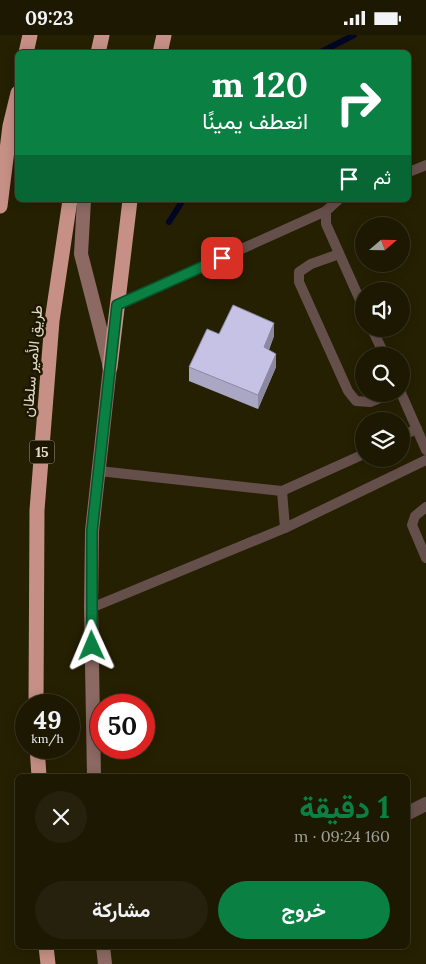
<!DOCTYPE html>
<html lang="ar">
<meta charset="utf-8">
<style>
body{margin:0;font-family:Lora,Vazirmatn,serif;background:#25210c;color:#f1f3f6;direction:rtl;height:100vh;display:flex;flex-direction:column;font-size:19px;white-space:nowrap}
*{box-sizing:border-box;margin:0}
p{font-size:16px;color:#a0a099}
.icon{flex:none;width:28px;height:28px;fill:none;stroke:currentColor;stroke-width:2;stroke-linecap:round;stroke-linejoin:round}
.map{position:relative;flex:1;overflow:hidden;direction:ltr}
.side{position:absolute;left:15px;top:739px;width:395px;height:175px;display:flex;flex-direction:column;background:#1c1802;border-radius:8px;box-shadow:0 2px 12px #0003,0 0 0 1px #3a3724;direction:rtl}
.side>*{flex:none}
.banner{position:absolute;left:15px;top:15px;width:396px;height:152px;border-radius:8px;box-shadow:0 2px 12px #0003,0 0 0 1px #3a3724;direction:rtl;background:#0b8043;color:#fff;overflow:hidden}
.needle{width:32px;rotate:70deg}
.fabs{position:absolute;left:355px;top:182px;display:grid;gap:10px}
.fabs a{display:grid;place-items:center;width:55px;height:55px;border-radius:50%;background:#1c1802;box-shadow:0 2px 12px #0003,0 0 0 1px #3a3724;font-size:25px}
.speed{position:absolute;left:15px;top:659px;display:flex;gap:10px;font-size:25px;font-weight:700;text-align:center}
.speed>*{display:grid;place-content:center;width:65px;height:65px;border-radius:50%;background:#1c1802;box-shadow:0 2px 12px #0003,0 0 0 1px #3a3724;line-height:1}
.speed small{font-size:12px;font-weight:400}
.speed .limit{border:8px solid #d22;background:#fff;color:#111}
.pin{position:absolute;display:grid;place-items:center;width:42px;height:42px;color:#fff;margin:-21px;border-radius:10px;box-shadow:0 2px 8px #0006}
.me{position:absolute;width:55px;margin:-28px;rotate:359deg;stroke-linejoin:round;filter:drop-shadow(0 0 4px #0008)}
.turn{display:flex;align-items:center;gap:18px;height:105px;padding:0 20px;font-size:22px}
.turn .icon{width:65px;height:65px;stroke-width:2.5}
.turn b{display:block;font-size:35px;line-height:42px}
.then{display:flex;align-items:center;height:48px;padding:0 20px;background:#0003;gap:10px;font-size:19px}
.round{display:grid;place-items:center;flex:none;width:52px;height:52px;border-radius:26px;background:#25210c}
.overview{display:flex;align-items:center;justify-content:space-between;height:85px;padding:0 20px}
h1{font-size:30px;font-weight:700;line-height:38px;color:#0b8043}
.primary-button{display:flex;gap:10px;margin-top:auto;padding:10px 20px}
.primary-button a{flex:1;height:58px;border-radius:30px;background:#0b8043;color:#fff;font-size:20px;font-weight:700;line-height:58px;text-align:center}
.primary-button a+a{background:#25210c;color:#f1f3f6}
.status{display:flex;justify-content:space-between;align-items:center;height:35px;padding:0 25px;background:#1c1802;direction:ltr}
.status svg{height:14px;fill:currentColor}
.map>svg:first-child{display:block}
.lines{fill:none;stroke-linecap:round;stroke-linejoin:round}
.stream{stroke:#000624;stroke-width:6}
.service{stroke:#654f4b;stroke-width:10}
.minor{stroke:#654f4b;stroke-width:14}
.secondary{stroke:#8c6963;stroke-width:14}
.motorway{stroke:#c69086;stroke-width:15}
.wall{fill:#aaa7c5}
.shaded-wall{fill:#8b88a0}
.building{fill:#c6c2e5;stroke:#8b88a0}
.route-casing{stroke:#07532c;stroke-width:12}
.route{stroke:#0b8043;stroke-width:9}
.labels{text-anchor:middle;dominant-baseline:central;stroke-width:5;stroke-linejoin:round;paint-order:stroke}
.shield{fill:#1d1700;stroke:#a6a18e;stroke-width:1}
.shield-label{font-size:14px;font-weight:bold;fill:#e0dccb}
.street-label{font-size:15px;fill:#e0dccb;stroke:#1d1700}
</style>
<div class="status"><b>09:23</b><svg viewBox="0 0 49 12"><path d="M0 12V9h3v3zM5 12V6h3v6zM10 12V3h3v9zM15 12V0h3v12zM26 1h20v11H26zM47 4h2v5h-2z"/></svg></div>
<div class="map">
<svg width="426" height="929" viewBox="0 0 426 929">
<rect width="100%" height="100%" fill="#262002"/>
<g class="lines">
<g class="stream">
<polyline points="319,18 354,0"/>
<polyline points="169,187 183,165"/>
</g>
<g class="service">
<polyline points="409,137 426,130"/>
<polyline points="338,165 326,176 326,189 364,274"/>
<polyline points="339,219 311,229 299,237 299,247 348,356 356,366 370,367 390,359"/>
<polyline points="117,270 326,176"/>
<polyline points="372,294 385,321"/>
<polyline points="401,358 426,415"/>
<polyline points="401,401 417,394"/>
<polyline points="99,436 282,456 364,419"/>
<polyline points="282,456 285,493"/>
<polyline points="426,472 415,481 412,490 426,523"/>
<polyline points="91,573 285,493 426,425"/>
</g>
<polyline class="minor" points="408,778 426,769"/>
<g class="secondary">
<polyline points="84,165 81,219 110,332 92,496 91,573 94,741"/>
<polyline points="103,911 105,929"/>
</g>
<g class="motorway">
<polyline points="26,18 30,0"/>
<polyline points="98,18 102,0"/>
<polyline points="160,18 164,0"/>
<polyline points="0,171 10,91 18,58"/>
<polyline points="110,332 130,165"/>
<polyline points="36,670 37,475 52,286 70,165"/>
<polyline points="37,712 39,741"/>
<polyline points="46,911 48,929"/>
</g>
</g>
<polygon class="wall" points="219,299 274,301 269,315 276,332 258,374 189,346 189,332"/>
<g class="shaded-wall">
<polygon points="274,288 274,301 264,326 264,312"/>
<polygon points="276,319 276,332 258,374 258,360"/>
</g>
<polygon class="building" points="233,270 274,288 264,312 276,319 258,360 189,332 207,294 219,299"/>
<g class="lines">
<defs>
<polyline id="route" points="92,611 92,496 117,270 222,223"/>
</defs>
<use href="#route" class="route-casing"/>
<use href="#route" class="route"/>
</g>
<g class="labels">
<rect class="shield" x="29.5" y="405.5" width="25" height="23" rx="4"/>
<g class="shield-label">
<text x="42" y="417">15</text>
</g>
<g class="street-label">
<text transform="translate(32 326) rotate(-85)">طريق الأمير سلطان</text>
</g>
</g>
</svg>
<div class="fabs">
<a><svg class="needle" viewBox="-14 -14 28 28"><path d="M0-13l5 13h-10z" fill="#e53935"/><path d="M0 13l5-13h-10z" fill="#a0a099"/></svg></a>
<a><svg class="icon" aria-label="sound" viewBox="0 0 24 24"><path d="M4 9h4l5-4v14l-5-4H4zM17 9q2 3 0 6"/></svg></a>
<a><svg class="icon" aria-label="search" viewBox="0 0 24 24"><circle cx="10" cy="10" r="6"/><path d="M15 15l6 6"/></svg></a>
<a><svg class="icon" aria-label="layers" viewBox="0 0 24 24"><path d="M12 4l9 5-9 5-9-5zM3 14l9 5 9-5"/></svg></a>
</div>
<div class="speed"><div>49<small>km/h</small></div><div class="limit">50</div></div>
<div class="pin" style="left:222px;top:223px;background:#d93025"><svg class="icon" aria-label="arrive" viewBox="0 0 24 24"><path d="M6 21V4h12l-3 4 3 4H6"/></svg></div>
<svg class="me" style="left:92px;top:611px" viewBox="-20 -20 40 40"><path d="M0-17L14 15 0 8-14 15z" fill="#0b8043" stroke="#fff" stroke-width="4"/></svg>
<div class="banner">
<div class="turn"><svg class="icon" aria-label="right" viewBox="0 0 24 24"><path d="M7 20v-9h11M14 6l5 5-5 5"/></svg><div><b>120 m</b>انعطف يمينًا</div></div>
<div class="then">ثم<svg class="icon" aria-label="arrive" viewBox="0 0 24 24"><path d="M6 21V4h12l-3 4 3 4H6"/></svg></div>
</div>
<section class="side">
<div class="overview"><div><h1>1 دقيقة</h1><p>160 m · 09:24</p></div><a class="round"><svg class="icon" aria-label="close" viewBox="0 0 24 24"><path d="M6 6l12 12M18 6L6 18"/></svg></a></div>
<div class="primary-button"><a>خروج</a><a>مشاركة</a></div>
</section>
</div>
